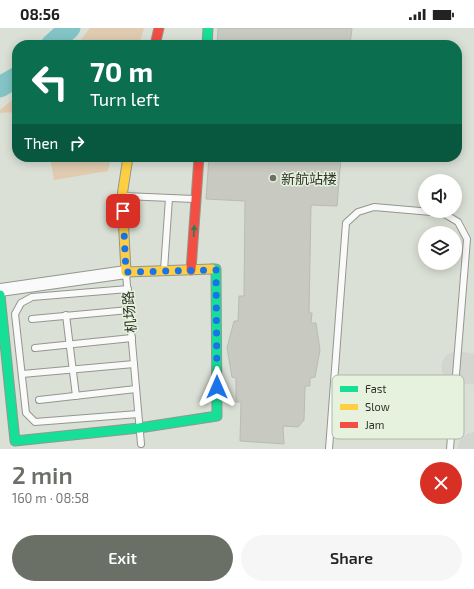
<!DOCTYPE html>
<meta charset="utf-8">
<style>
body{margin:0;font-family:"Exo 2","Noto Sans SC",sans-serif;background:#f6f6f6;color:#222;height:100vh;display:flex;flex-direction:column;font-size:15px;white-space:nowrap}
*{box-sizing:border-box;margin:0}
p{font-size:13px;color:#767676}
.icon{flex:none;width:22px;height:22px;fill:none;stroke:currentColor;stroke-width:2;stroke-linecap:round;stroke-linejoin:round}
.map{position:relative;height:421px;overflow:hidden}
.side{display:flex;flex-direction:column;background:#fff;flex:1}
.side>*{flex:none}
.top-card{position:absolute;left:12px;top:12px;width:450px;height:122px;border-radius:16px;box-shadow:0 2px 10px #0003;background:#0b6e4f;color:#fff;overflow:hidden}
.controls{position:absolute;left:418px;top:146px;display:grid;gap:8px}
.controls a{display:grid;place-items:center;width:44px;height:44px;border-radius:50%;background:#fff;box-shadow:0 2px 10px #0003;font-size:20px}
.pin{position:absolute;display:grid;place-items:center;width:34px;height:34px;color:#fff;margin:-17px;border-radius:8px;box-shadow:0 2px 6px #0006}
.me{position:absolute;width:44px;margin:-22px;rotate:0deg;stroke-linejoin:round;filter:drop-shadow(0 0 3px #0008)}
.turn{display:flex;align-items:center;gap:14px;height:84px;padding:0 12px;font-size:18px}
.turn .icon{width:52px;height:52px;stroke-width:2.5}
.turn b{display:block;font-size:28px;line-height:34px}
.then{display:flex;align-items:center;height:38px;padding:0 12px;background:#0003;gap:8px;font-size:15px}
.round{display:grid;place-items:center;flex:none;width:42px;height:42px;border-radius:21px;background:#f6f6f6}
.headline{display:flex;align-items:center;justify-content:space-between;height:68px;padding:0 12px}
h1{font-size:24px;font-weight:600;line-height:30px;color:#6b7067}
.cta{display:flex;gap:8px;margin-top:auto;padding:8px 12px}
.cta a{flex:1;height:46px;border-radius:24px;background:#6b7067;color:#fff;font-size:16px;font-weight:600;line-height:46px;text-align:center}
.cta a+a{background:#f6f6f6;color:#222}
.status{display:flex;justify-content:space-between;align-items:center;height:28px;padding:0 20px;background:#fff;direction:ltr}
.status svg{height:11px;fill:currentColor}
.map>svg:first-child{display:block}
.green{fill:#e0cbb0}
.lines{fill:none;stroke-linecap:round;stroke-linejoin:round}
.river{stroke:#83c5c6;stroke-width:21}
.taxiway{stroke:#d2d6ce;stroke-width:31}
.building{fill:#c8c9c0;stroke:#babbb2}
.lane-casing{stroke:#93978f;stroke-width:8}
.street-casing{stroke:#93978f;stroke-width:14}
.fast-casing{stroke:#93978f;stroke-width:11}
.slow-casing{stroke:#93978f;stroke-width:11}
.jam-casing{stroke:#93978f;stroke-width:11}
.lane{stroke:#f9faf9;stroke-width:6}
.street{stroke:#f9faf9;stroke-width:12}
.fast{stroke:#16e098;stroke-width:9}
.slow{stroke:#ffcf43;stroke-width:9}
.jam{stroke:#f24e42;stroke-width:9}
.oneway{fill:#24815d}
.route{stroke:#1a73e8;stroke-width:7;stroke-dasharray:0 12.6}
.poi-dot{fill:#6b7067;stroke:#e6f2dd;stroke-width:1.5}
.labels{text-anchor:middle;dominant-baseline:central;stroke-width:3;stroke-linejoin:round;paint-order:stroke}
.poi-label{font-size:14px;fill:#2f342c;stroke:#e6f2dd;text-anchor:start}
.street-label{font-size:14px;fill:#2f342c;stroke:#e6f2dd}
.key{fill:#e6f2dd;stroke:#afb9a8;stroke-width:1}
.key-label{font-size:11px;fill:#2f342c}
</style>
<div class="status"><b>08:56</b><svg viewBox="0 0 49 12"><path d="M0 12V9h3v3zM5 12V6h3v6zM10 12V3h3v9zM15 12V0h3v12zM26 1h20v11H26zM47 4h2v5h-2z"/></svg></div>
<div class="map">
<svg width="474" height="421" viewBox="0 0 474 421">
<rect width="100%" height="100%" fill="#dae0d5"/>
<g class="green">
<polygon points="90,0 144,0 139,17 77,17"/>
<polygon points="17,68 17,84 0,85 0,82"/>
<polygon points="50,129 111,129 108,143 54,152"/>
</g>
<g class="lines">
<g class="river">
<polyline points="51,17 70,0"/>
<polyline points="0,59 17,49"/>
</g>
<g class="taxiway">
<polyline points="457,339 474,341"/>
<polyline points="473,421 474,420"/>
</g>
</g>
<g class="building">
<polygon points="218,0 352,0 350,17 217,17"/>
<polygon points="209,129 341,129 337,178 311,177 309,285 312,285 311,295 316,295 320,322 315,349 310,350 310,358 305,358 304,392 298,399 283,398 284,416 240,413 241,374 236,374 236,350 232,349 227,320 234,293 238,293 239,268 244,268 245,173 206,171"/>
</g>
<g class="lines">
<defs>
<g id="lane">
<polyline points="124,168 194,171"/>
<polyline points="164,242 169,170"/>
<polyline points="126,246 141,416"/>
<polyline points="128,261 32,269 21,275 15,286 26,385 35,394 138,386"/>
<polyline points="66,287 76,368"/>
<polyline points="32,291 129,282"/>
<polyline points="35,320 132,310"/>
<polyline points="22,346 134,336"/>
<polyline points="39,372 136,361"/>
<polyline points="329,421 346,195 358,184 374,179 443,185 458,194 467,211 450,421"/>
</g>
<polyline id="street" points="0,262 126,244"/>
<g id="fast">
<polyline points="207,17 208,0"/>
<polyline points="0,267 15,413 139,400 217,388 216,241 212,241"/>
</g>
<polyline id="slow" points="128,129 122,168 126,244 212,241"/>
<g id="jam">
<polyline points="155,17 159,0"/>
<polyline points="191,242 199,129"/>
</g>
</defs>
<use href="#lane" class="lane-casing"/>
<use href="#street" class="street-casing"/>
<use href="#fast" class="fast-casing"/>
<use href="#slow" class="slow-casing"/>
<use href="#jam" class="jam-casing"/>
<use href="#lane" class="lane"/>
<use href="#street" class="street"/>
<use href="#fast" class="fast"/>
<use href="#slow" class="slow"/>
<use href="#jam" class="jam"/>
</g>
<defs><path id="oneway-solid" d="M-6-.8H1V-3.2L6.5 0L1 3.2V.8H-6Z"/></defs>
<use class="oneway" href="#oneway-solid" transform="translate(194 203) rotate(-86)"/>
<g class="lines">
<polyline class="route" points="123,183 126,244 216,242 217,359"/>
</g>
<circle class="poi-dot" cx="273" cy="150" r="4"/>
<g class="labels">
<g class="poi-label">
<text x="281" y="150">新航站楼</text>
</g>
<g class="street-label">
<text transform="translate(129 284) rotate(-95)">机场路</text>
</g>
</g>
<rect x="332" y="347" width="132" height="64" rx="6" class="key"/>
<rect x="340" y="358" width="18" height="6" fill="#16e098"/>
<rect x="340" y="376" width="18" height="6" fill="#ffcf43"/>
<rect x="340" y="394" width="18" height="6" fill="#f24e42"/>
<g class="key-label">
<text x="365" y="365">Fast</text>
<text x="365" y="383">Slow</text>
<text x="365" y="401">Jam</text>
</g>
</svg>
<div class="controls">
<a><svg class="icon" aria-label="sound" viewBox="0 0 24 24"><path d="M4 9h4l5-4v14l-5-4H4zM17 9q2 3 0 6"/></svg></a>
<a><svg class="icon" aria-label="layers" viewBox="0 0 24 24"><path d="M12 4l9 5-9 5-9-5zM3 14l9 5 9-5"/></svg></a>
</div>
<div class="pin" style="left:123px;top:183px;background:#d93025"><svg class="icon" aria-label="arrive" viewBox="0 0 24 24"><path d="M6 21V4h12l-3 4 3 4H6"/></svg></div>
<svg class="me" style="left:217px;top:359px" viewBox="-20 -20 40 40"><path d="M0-17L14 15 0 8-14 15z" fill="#1a73e8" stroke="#fff" stroke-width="4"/></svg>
<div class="top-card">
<div class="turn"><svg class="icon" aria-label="left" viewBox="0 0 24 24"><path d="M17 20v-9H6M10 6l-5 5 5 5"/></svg><div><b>70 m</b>Turn left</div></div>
<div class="then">Then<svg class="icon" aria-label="right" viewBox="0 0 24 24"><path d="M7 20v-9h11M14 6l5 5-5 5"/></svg></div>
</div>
</div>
<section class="side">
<div class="headline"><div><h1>2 min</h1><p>160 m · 08:58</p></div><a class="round" style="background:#d93025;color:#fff"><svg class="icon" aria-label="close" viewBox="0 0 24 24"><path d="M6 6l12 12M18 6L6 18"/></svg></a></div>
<div class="cta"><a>Exit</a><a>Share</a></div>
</section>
